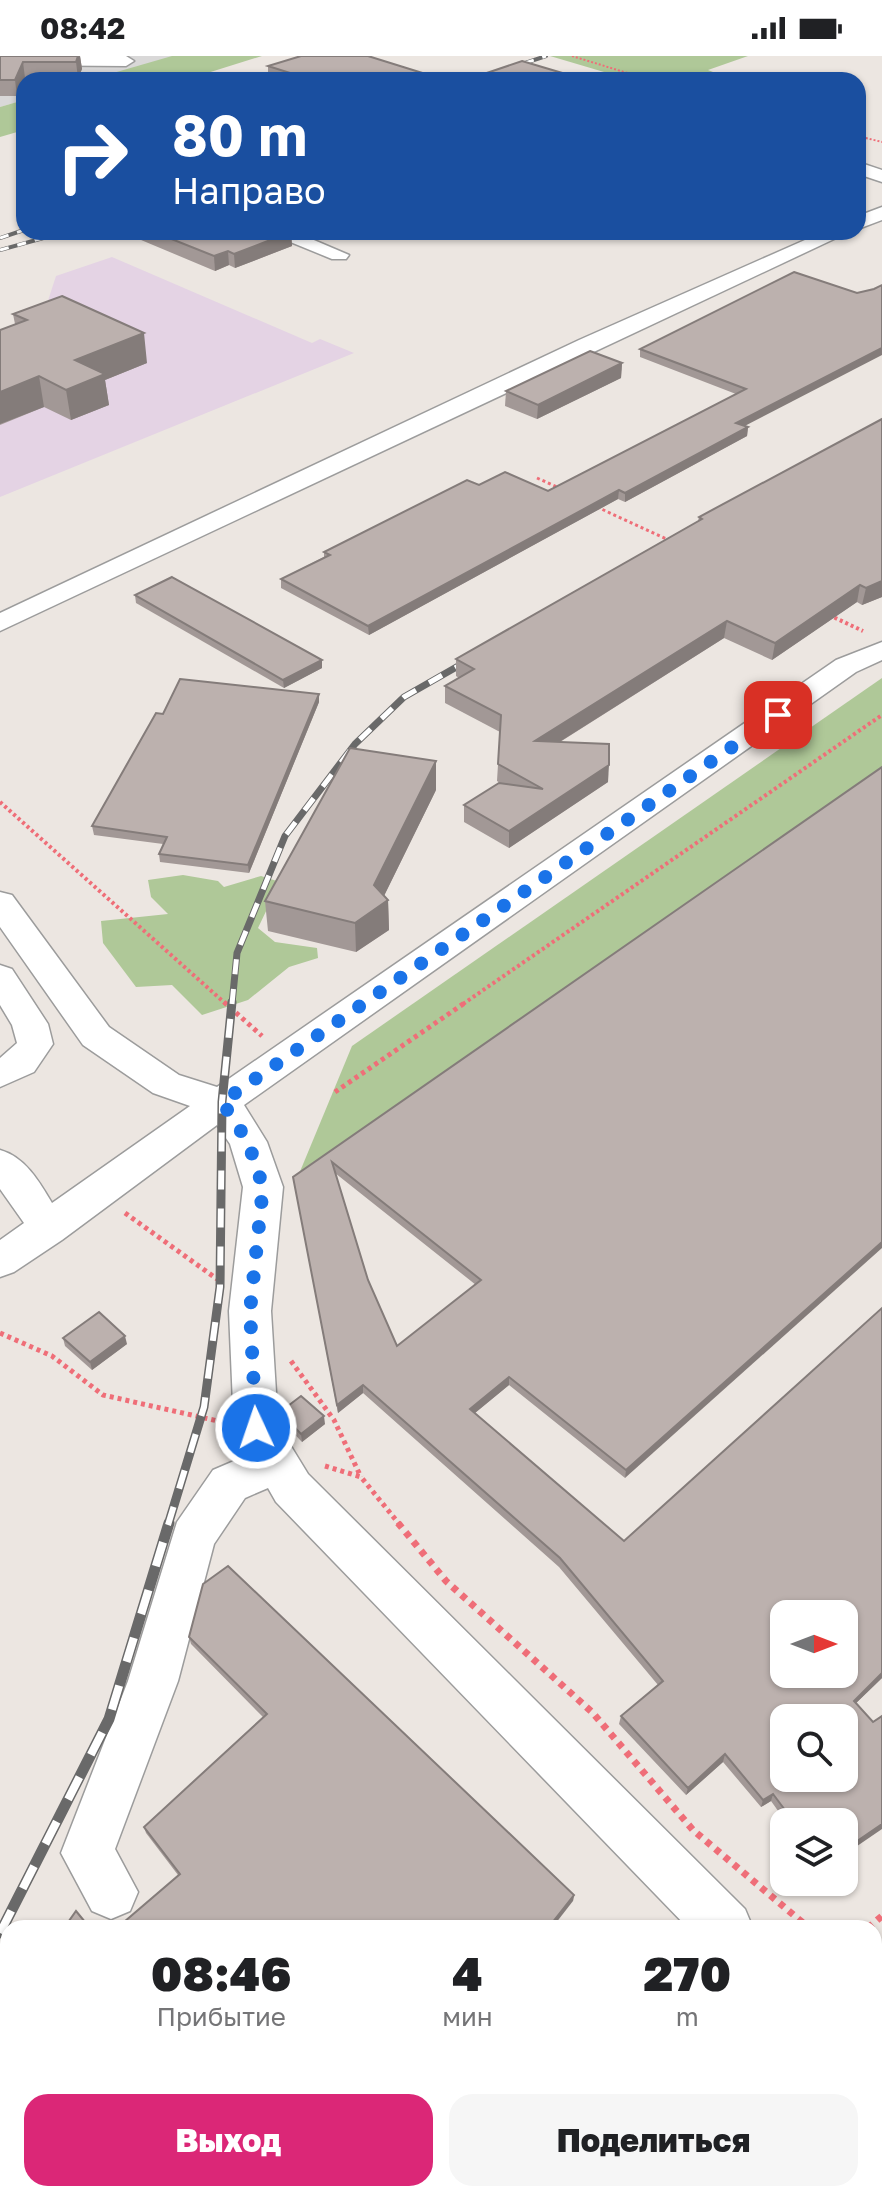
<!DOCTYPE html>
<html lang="ru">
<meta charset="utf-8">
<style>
body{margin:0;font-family:"Golos Text",sans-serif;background:#f6f6f6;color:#202124;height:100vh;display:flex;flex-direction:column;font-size:30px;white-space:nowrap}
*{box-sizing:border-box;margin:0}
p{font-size:26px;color:#757577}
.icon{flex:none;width:44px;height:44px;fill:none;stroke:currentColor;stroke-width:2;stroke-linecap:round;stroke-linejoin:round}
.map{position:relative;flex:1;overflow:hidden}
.drawer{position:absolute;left:0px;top:1864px;width:882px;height:282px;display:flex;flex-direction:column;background:#fff;border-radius:24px 24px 0 0;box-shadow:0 2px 6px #0004}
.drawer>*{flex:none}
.hud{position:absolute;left:16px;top:16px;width:850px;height:168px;border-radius:24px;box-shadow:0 2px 6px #0004;background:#1a4fa0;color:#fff;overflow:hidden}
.needle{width:52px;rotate:90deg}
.fabs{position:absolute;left:770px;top:1544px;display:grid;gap:16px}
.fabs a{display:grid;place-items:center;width:88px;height:88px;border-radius:16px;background:#fff;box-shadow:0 2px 6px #0004;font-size:40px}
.pin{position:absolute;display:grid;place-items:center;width:68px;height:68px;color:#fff;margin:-34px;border-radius:16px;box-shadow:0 4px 12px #0006}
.me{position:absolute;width:88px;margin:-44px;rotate:357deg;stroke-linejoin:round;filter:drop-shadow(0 0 6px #0008)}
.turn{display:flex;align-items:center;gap:28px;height:168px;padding:0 24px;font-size:36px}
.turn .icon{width:104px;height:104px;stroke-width:2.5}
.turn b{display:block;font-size:56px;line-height:68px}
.eta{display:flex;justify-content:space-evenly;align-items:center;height:136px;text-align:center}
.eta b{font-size:48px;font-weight:800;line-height:56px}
.action{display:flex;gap:16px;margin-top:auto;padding:16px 24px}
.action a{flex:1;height:92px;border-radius:24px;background:#db2777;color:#fff;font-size:32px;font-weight:800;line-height:92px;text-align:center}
.action a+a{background:#f6f6f6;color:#202124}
.status{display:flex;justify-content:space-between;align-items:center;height:56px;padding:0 40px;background:#fff;direction:ltr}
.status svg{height:22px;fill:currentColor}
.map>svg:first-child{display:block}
.residential{fill:#d9d8d8}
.industrial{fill:#e4d3e4}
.forest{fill:#afc898}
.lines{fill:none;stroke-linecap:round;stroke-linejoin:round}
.minor-casing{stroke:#9c9c9c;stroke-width:3}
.path-far4{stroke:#ef6e78;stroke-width:2;stroke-dasharray:2 2;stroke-linecap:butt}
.path-far3{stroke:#ef6e78;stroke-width:3;stroke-dasharray:3 3;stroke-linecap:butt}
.path-far2{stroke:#ef6e78;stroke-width:4;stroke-dasharray:3 3;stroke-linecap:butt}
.path-far1{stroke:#ef6e78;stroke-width:5;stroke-dasharray:4 4;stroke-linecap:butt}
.path{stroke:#ef6e78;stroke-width:7;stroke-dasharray:6 6;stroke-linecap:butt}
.minor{fill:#fff;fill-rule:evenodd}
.rail-far3-casing{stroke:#696969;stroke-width:4}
.rail-far2-casing{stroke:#696969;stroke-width:7}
.rail-far1-casing{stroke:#696969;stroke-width:9}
.rail-casing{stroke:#696969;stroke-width:11}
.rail-far3{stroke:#fff;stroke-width:3;stroke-dasharray:9;stroke-linecap:butt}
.rail-far2{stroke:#fff;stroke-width:5;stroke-dasharray:15;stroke-linecap:butt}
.rail-far1{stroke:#fff;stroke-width:6;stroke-dasharray:19;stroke-linecap:butt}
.rail{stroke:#fff;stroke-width:8;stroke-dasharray:25;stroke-linecap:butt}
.wall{fill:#a29896;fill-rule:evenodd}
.shaded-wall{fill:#847c7a}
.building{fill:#bcb1ae;stroke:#847c7a;stroke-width:2;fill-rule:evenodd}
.route{stroke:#1a73e8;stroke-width:14;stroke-dasharray:0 25.2}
</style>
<div class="status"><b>08:42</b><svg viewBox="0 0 49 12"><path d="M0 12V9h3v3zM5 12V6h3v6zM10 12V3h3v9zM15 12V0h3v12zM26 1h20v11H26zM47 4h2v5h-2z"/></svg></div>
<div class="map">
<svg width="882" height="2145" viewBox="0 0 882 2145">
<rect width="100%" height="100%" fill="#ece6e1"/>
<polygon class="residential" points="0,0 178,0 94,24 24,24 24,44 0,51"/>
<polygon class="industrial" points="112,201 312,287 320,283 354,297 0,441 0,276 43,260 56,220"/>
<g class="forest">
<polygon points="172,0 262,0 185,24 89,24"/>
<polygon points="550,0 748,0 708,14 733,24 631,24"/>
<polygon points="24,44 24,74 0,81 0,51"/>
<polygon points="882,622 882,718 294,1130 352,990"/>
<polygon points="183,819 218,825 224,831 261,820 280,826 258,872 275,886 317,892 318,902 289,911 248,944 202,959 172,929 136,931 103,887 101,865 168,858 151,841 148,824"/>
<polygon points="882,2028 882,2145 662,2145 676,2138 874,2138 874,2033"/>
</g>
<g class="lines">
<defs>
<g id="minor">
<polygon points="0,0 126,0 134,5 126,10 0,9"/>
<polygon points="858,106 882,114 882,126 858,118"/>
<polygon points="882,151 882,164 858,173 858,160"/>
<polygon points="266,176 295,176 349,199 346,203 332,203"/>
<polygon points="823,176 849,176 0,575 0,557 579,284"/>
<path d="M882 586V604L856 616 244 1049 267 1086 283 1131 271 1255 278 1369 308 1418 745 1853 753 1872H688L276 1446 268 1432 245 1442 214 1488 178 1625 115 1793 138 1836 130 1855 111 1863 92 1855 61 1797 128 1625 177 1466 213 1414 248 1399 234 1372 229 1255 243 1131 230 1088 217 1069 62 1184 14 1216 0 1221V1184L24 1167 0 1133V1094C25 1101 39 1125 52 1147L190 1050 153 1037 83 989 0 871V836L12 839 109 971 179 1019 217 1031 836 604Z"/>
<polygon points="0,909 12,913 48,968 53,988 34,1016 0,1031 0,1002 17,987 12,969 0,949"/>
<polygon points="882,1929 882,1985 874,1987 874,1931"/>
<polygon points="487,2138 555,2138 552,2145 484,2145"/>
</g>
</defs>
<use href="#minor" class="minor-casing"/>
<g class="path-far4">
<polyline points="572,0 650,24"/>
<polyline points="858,80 882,86"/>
</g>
<g class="path-far3">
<polyline points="537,422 559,432"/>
<polyline points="597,451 671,485"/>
</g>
<g class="path-far2">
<polyline points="829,559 863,575"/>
<polyline points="0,746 226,948"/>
<polyline points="463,948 882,659"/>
</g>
<g class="path-far1">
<polyline points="224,946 262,980"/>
<polyline points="335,1036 466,946"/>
<polyline points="125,1157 217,1223"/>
<polyline points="0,1277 52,1300 103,1339 218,1365"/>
<polyline points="291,1305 334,1364 361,1421"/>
<polyline points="325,1410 361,1421 400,1469"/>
</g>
<g class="path">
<polyline points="398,1467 446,1525 592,1656 693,1774 809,1872"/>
<polyline points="868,1872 882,1860"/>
</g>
<use href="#minor" class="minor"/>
<defs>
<g id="rail-far3">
<polyline points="474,24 546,0"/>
<polyline points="0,182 24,174"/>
<polyline points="0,194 65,176"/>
</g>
<polyline id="rail-far2" points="232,948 237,897 285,780 355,688 404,641 474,601"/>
<polyline id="rail-far1" points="168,1469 204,1351 220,1231 222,1046 232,946"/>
<polyline id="rail" points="0,1877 109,1663 169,1467"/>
</defs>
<use href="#rail-far3" class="rail-far3-casing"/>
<use href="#rail-far2" class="rail-far2-casing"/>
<use href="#rail-far1" class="rail-far1-casing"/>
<use href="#rail" class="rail-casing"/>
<use href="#rail-far3" class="rail-far3"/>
<use href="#rail-far2" class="rail-far2"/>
<use href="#rail-far1" class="rail-far1"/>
<use href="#rail" class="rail"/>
</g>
<g class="wall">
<polygon points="0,0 80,0 82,13 78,22 25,22 17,40 0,40"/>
<polygon points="368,0 268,22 268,10"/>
<polygon points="122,176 291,176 292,190 235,212 229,209 215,215"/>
<polygon points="302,176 335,176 318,183"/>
<polygon points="794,216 745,370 748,371 747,380 625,446 618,443 369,579 281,532 281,523 324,501 324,496 479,429 548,435 736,338 640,301 640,293"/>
<polygon points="13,258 147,307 105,324 109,349 71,364 44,351 0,369 0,274 15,268"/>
<polygon points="622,307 621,322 537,363 505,350 506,335"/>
<polygon points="882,363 882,541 862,549 857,546 772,604 724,582 560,686 608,726 509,792 464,766 464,749 500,727 497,725 500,676 445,647 445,630 459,622 456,620 456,603 698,465 699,461"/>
<polygon points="135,539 322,604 322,612 284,632 136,547"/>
<polygon points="319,638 319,646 249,817 160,806 159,798 163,788 94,779 92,770 163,658"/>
<path d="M882 711 625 1422 509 1329 475 1357 624 1485 882 1252V1622L856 1647 844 1766H786L771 1745 761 1751 723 1706 686 1739 619 1668 621 1660 658 1629 559 1511 363 1337 338 1357 293 1121ZM335 1117 476 1229 397 1290 368 1224Z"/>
<polygon points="436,734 384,840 388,844 389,874 356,896 268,875 265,845"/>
<polygon points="63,1282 127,1288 92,1314 65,1290"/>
<polygon points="280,1356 325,1368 302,1386 281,1364"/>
<polygon points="189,1581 574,1839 573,1845 178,1819 146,1777 144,1771 263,1661 191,1588"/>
</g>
<g class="shaded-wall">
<polygon points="78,0 80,0 82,13 78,22 76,6"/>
<polygon points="23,6 25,22 17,40 15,24"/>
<polygon points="291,176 292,190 235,212 234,198"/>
<polygon points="318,176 335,176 318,183"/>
<polygon points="228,195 229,209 215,215 214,200"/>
<polygon points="144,277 147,307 105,324 109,349 71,364 66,334 75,304"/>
<polygon points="882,292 882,299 735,375 736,367"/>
<polygon points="622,307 621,322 537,363 538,349"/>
<polygon points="39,320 44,351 0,368 0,336"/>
<polygon points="748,371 747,380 625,446 625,437"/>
<polygon points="619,434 618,443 369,579 368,570"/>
<polygon points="882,525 882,541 862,549 866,532"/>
<polygon points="860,529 857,546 772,604 775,587"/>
<polygon points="727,565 724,582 534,702 535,685"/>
<polygon points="322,604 322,612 284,632 283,624"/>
<polygon points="319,638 319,646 249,817 248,809"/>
<polygon points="436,705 436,734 379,850 388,844 389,874 356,896 355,867"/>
<polygon points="609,709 608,726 509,792 509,775"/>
<polygon points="882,1186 882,1192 625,1422 626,1414"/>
<polygon points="125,1280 127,1288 92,1314 90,1306"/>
<polygon points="509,1321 509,1329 470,1361 470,1353"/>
<polygon points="363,1329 363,1337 338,1357 337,1349"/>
<polygon points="324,1360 325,1368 302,1386 301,1378"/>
<polygon points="882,1617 882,1622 851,1652 854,1645"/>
<polygon points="725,1698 723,1706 686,1739 688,1732"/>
<polygon points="773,1738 771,1745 761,1751 763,1744"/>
<polygon points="882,1768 882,1773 844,1799 844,1794"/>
<polygon points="574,1839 573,1845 552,1872 548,1872"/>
<polygon points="331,2138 336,2138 330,2145 325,2145"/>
</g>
<g class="building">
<polygon points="0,0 78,0 76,6 23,6 15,24 0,24"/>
<polygon points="301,0 368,0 445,24 262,24 287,16 268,10"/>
<polygon points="522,5 586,24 466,24"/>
<polygon points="154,176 291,176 234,198 228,195 214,200"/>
<polygon points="794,216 857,237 874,233 882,229 882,292 736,367 748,371 625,437 619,434 368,570 281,523 330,499 324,496 467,424 479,429 505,416 548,435 746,333 640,293"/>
<polygon points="62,240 144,277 75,304 105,318 66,334 39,320 0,336 0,274 27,264 13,258"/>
<polygon points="590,295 622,307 538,349 506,335"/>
<polygon points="882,363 882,525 866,532 860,529 775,587 727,565 535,685 609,688 609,709 509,775 464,749 499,727 543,733 498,708 501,659 445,630 474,613 456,603 702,463 699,461"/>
<polygon points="172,521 322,604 283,624 135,539"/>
<polygon points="180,623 319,638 248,809 159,798 167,781 92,770 156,657 163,658"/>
<polygon points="350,692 436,705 374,829 388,844 355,867 265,845"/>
<path d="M882 711V1186L626 1414 509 1321 470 1353 624 1485 882 1252V1617L854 1645 873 1666 882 1660V1768L844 1794V1766H794L773 1738 763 1744 725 1698 688 1732 621 1660 663 1625 560 1502 363 1329 337 1349 293 1121ZM332 1106 481 1224 397 1290 368 1224ZM784 1558H844V1618H784ZM784 1662H844V1722H784Z"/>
<polygon points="99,1256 125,1280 90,1306 63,1282"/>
<polygon points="301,1340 324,1360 301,1378 280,1356"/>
<polygon points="228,1510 574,1839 548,1872 117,1872 180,1818 144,1771 267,1658 189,1581 203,1528"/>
<polygon points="76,1855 90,1872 64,1872"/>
<polygon points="8,1950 8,2009 0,2000 0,1962"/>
<polygon points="317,2138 331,2138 325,2145 323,2145"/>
</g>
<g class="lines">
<polyline class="route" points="256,1372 250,1255 263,1131 248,1086 222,1046 778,659"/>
</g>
</svg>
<div class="fabs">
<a><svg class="needle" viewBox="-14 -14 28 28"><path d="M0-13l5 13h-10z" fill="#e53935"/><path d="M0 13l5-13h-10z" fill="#757577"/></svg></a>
<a><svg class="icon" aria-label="search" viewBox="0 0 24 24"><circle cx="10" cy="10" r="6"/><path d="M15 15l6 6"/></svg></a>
<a><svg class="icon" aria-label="layers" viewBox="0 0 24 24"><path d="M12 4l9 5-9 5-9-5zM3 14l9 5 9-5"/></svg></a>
</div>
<div class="pin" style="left:778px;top:659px;background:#d93025"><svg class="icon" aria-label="arrive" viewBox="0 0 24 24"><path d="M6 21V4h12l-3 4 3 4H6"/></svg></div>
<svg class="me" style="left:256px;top:1372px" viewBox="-20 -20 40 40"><circle r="17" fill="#1a73e8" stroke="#fff" stroke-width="3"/><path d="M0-11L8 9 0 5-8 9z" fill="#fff"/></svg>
<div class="hud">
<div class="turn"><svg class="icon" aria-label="right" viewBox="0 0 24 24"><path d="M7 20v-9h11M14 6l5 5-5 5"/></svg><div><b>80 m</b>Направо</div></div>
</div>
<section class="drawer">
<div class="eta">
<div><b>08:46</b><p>Прибытие</p></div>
<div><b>4</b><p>мин</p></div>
<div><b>270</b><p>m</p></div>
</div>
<div class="action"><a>Выход</a><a>Поделиться</a></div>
</section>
</div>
